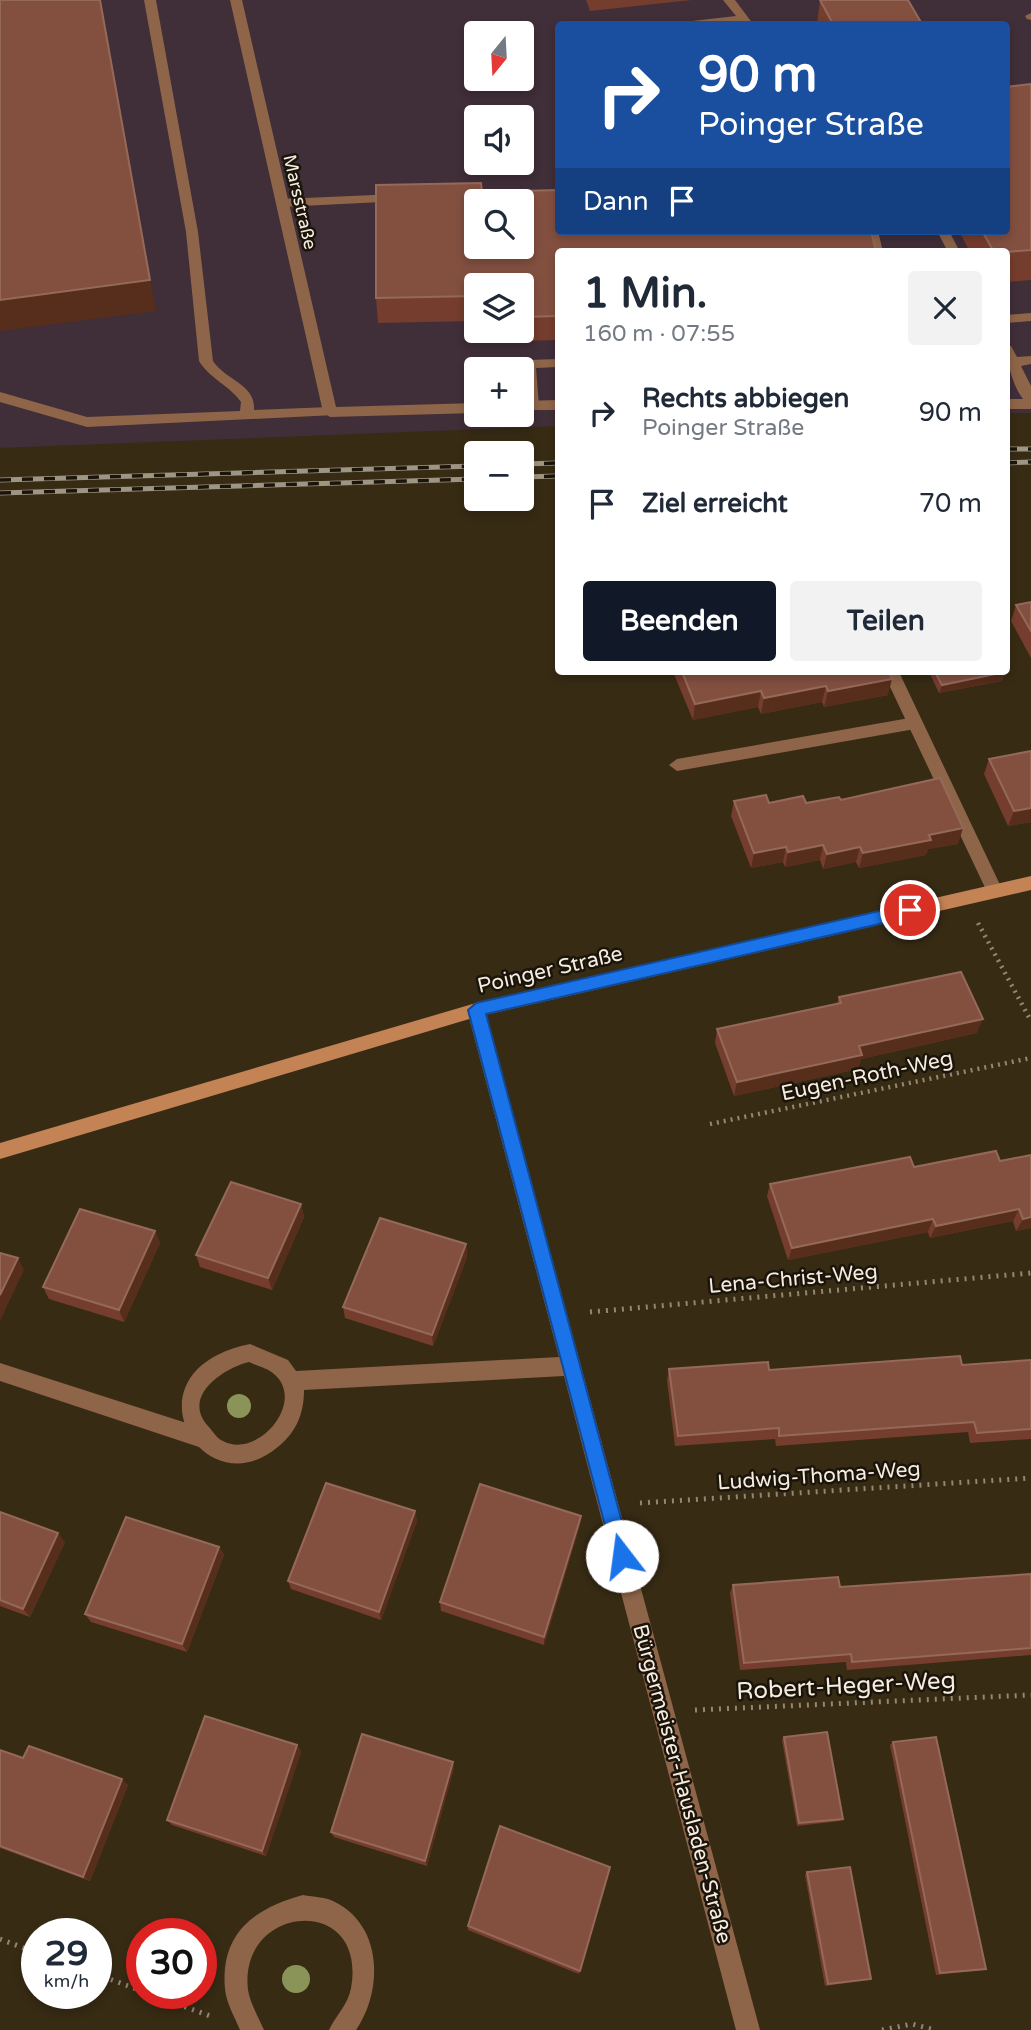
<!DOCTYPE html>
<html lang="de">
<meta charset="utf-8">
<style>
body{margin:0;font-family:"Varela Round",sans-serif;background:#f2f2f3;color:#1f2937;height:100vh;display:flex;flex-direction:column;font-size:26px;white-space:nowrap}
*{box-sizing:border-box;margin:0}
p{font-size:23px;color:#747a83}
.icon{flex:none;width:38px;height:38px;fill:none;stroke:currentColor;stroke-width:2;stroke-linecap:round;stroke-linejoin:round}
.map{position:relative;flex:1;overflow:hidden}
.sheet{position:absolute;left:555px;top:248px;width:455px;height:427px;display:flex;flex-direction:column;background:#fff;border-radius:7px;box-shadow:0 4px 10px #0003}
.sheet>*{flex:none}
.hud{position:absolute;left:555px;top:21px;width:455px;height:214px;border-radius:7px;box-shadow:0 4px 10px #0003;background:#1a4fa0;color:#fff;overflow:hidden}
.needle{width:46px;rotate:198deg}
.fabs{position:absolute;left:464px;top:21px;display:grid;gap:14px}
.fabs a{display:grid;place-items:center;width:70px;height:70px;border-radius:7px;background:#fff;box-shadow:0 4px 10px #0003;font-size:35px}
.speed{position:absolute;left:21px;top:1918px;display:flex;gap:14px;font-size:35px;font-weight:700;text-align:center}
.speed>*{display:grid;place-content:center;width:91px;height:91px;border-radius:50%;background:#fff;box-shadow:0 4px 10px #0003;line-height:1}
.speed small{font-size:18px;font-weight:400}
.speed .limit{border:10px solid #d22;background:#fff;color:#111}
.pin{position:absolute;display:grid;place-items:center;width:60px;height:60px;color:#fff;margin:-30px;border:4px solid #fff;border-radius:50%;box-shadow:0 2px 7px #0007}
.me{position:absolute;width:77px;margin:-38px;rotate:345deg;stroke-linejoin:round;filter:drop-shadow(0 0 5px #0008)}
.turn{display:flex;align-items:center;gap:24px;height:147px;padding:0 28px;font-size:32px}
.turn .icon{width:91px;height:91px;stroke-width:2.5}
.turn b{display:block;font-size:49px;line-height:60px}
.then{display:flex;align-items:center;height:66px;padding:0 28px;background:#0003;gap:14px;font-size:26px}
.round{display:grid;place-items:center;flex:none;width:74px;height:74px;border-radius:7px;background:#f2f2f3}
.summary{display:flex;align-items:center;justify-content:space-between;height:119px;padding:0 28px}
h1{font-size:42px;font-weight:800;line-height:52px}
.primary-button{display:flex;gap:14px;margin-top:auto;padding:14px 28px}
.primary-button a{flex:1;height:80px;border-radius:7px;background:#111827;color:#fff;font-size:28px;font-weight:800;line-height:80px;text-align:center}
.primary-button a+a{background:#f2f2f3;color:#1f2937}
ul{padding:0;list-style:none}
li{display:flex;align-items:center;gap:21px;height:91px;padding:0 28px}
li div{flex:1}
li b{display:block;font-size:26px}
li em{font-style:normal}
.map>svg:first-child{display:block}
.commercial{fill:#402e38;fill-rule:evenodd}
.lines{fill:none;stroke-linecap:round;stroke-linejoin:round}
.path-far1{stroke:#928775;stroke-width:4.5;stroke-dasharray:2 5;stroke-linecap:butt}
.path{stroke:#928775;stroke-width:5;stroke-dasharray:2 6;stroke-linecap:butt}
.lane{fill:#8e6549;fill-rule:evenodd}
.street{fill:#8e6549;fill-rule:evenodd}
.secondary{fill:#c48355;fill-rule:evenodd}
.rail-casing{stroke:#9f9583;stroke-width:5}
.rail{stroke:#1a140b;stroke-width:3.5;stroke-dasharray:11;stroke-linecap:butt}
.tree{fill:#8a9458}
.wall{fill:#753d2d}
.shaded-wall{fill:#562e1b}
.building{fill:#835040;stroke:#956959;stroke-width:2;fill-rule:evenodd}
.route{fill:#1a73e8;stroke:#114b97;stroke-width:2}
.labels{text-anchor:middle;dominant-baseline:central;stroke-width:5;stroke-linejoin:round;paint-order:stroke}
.far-street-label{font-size:18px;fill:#f6ede0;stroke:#1a140b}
.street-label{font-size:21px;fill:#f6ede0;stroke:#1a140b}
.near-street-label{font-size:24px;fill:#f6ede0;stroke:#1a140b}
</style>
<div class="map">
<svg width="1031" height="2030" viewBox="0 0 1031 2030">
<rect width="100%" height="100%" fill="#372b14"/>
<path class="commercial" d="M0 0H1031V413H1006V252H558V426L0 448ZM558 24H1006V231H558ZM476 33H522V79H476ZM476 117H522V163H476ZM476 201H522V247H476ZM476 285H522V331H476ZM476 369H522V415H476Z"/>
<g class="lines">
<g class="path-far1">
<polyline points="978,923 1031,1021"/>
<polyline points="710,1124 1031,1058"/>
</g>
<g class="path">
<polyline points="590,1312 1031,1273"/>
<polyline points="640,1503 1031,1478"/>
<polyline points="695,1710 1031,1695"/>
<polyline points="0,1939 37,1953"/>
<polyline points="96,1974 142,1991"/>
<polyline points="147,1993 210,2016"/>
<polyline points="882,2030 912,2024 935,2030"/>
</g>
<g class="lane">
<path d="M144 0H156L198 232 213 361C225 380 256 384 254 410L330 407 335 409V415L87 427 0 402V392L87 417 240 411 241 402C228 384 211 380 199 361L186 232Z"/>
<polygon points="723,0 735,0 753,24 686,24 692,21 736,16"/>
<polygon points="1031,13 1031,20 1027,19 1025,16"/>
<polygon points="397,194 403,198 401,201 282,207 276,203 282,199"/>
<polygon points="866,231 878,231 883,252 871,252"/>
<polygon points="937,231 949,231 960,252 948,252"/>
<polygon points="1031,313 1031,321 1006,323 1006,315"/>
<path d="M1006 345 1011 346 1017 357 1031 356V364L1021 366 1031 386V405C1015 399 1006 360 1006 345Z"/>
<polygon points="558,359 558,367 536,368 539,406 537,409 527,409 522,364 529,360"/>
<polygon points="915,717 923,723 915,729 677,771 669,765 677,759"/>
<polygon points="0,1363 202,1428 209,1431 212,1438 209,1445 202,1448 0,1381"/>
</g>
<g class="street">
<polygon points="230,0 242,0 336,407 476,403 476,413 330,417 323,412"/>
<rect x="1006" y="399" width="25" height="10"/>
<polygon points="558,400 558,410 522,410 522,401"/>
<polygon points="883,672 899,672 1003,891 1001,896 989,896"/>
<path d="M476 1003 482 1005 485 1010 760 2030H736L564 1376 304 1390C304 1413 297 1431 279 1446 204 1512 119 1371 250 1344L288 1360 296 1371 559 1357 467 1010 470 1005ZM249 1362C257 1366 268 1368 274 1374 307 1402 257 1460 223 1441 217 1439 212 1430 208 1426 181 1396 224 1368 249 1362Z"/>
<path d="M303 1895C314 1897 326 1897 335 1902 383 1926 383 1991 356 2030H329C336 2015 348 2005 351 1988 368 1893 238 1903 248 1990 250 2003 259 2018 264 2030H240C235 2018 226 2002 225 1989 220 1933 255 1908 303 1895Z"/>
</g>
<polygon class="secondary" points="1031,876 1031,890 476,1017 0,1159 0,1143 476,1003"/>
<defs>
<g id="rail">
<polyline points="1006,449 1031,449"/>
<polyline points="1006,463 1031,462"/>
<polyline points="522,464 558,463"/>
<polyline points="522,477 558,476"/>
<polyline points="0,480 476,466"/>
<polyline points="0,493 476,479"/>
</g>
</defs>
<use href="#rail" class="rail-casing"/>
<use href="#rail" class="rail"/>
</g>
<g class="tree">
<circle cx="239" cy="1406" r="12"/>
<circle cx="296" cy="1979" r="14"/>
</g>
<g class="wall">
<polygon points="586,0 692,0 590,11"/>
<polygon points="820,0 922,24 817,24"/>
<polygon points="1031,84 1031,280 1006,282 1006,252 970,252 959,231 1006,231"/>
<polygon points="482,192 558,252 558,340 490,342 490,331 522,331 522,285 476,285 476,321 378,323 376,298"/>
<polygon points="1031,602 1031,658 1011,621 1016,605"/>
<polygon points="673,672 889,672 888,695 824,707 822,702 761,714 758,707 693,720"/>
<polygon points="929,672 1005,672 1002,681 939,693"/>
<polygon points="1031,751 1031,822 1008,826 984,774 989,759"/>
<polygon points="841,800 958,844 928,849 926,855 859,868 856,862 823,869 820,860 785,867 783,862 751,868 731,816 734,801 806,803"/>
<polygon points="839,997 977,1033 861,1059 858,1069 734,1096 715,1043 717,1029 837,1004"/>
<polygon points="1031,1155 1031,1228 1016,1231 1013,1221 930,1238 928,1232 788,1260 767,1196 770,1184 914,1167 1000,1161"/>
<polygon points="301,1204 304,1217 272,1290 200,1267 196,1255"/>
<polygon points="155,1231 160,1243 124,1322 49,1299 43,1287"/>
<polygon points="466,1244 467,1257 433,1346 345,1318 343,1307"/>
<polygon points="1031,1360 1031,1439 970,1443 968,1432 776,1446 775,1439 675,1446 667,1380 669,1369 769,1370 962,1365"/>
<polygon points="415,1511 417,1521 381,1620 291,1589 288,1581"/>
<polygon points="0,1512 65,1542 30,1617 0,1606"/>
<polygon points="581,1516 580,1525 544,1645 441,1611 440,1602"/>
<polygon points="219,1547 224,1555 187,1652 91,1622 85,1614"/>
<polygon points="1031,1574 1031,1655 847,1670 846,1662 740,1670 730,1593 733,1585 840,1587"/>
<polygon points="784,1737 843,1819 840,1821 797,1826 782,1740"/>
<polygon points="893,1742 986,1969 982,1970 936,1975 890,1745"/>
<polygon points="297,1745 301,1752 266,1856 172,1825 167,1820"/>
<polygon points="0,1750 23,1758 128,1785 90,1881 0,1848"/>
<polygon points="454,1768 427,1866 334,1837 331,1832"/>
<polygon points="610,1867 579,1974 468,1930 468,1926"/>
<polygon points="807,1872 871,1979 868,1980 825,1986 805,1875"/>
</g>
<g class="shaded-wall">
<polygon points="100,0 156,311 0,331 0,300"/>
<polygon points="1005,672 1002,681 939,693 942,685"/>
<polygon points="892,679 888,695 824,707 828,691"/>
<polygon points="826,686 822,702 761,714 764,698"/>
<polygon points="761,691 758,707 693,720 695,704"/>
<polygon points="1031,808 1031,822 1008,826 1014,811"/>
<polygon points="963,828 958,844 928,849 926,855 859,868 863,853 929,835"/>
<polygon points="823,845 820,860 785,867 788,852"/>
<polygon points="786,847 783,862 751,868 754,853"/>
<polygon points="860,847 856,862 823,869 827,854"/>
<polygon points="983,1019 977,1033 861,1059 858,1069 734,1096 737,1082 859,1046"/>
<polygon points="301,1204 304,1217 272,1290 268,1278"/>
<polygon points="1019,1209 1013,1221 930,1238 936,1226"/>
<polygon points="1031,1217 1031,1228 1016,1231 1023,1219"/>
<polygon points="933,1219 928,1232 788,1260 792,1248"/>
<polygon points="155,1231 160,1243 124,1322 119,1310"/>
<polygon points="466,1244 467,1257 433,1346 432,1335"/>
<polygon points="18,1258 24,1270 0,1321 0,1295"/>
<polygon points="415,1511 417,1521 381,1620 379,1612"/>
<polygon points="581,1516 580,1525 544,1645 544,1637"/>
<polygon points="58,1533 65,1542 30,1617 23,1609"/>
<polygon points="219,1547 224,1555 187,1652 182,1644"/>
<polygon points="297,1745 301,1752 266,1856 262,1851"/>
<polygon points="453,1762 454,1768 427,1866 425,1861"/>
<polygon points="122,1779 128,1785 90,1881 83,1877"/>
</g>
<g class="building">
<polygon points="0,0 100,0 150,280 0,300"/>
<polygon points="820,0 908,0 922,24 833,24"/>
<polygon points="1031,84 1031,250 1006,252 994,252 982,231 1006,231 1006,87"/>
<path d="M481 183 482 192 558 190V231H871L876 252H558V316L522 317V285H476V296L376 298V185ZM476 201H522V247H476Z"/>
<polygon points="1031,602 1031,631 1016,605"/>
<polygon points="682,672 889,672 892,679 828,691 826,686 764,698 761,691 695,704"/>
<polygon points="935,672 1005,672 942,685"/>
<polygon points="1031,751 1031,808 1014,811 989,759"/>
<polygon points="940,778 963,828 929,835 931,840 863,853 860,847 827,854 823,845 788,852 786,847 754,853 734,801 766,795 769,803 803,796 806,803 839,797 841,800"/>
<polygon points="961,972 983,1019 859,1046 862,1055 737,1082 717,1029 841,1003 839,997"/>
<polygon points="996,1151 1000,1161 1031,1155 1031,1217 1023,1219 1019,1209 936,1226 933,1219 792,1248 770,1184 910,1157 914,1167"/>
<polygon points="231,1182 301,1204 268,1278 196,1255"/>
<polygon points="80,1209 155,1231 119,1310 43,1287"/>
<polygon points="380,1218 466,1244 432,1335 343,1307"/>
<polygon points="0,1253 18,1258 0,1295"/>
<polygon points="960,1356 962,1365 1031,1360 1031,1429 977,1433 974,1422 779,1436 779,1428 678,1436 669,1369 768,1362 769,1370"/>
<polygon points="326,1483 415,1511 379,1612 288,1581"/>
<polygon points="480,1484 581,1516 544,1637 440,1602"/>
<polygon points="0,1512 58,1533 23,1609 0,1600"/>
<polygon points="126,1517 219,1547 182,1644 85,1614"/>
<polygon points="1031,1574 1031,1648 852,1662 851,1654 744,1663 733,1585 838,1577 840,1587"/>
<polygon points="205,1716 297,1745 262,1851 167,1820"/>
<polygon points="827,1732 843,1819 799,1823 784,1737"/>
<polygon points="362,1734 453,1762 425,1861 331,1832"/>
<polygon points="936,1737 986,1969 940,1973 893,1742"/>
<polygon points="29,1746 122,1779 83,1877 0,1846 0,1750 23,1758"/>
<polygon points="500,1826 610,1867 580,1971 468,1926"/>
<polygon points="850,1867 871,1979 828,1984 807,1872"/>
</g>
<polygon class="route" points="910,904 918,910 910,917 486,1014 631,1556 628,1563 622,1566 615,1563 468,1010 476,1003"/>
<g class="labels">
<g class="far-street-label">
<text transform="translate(300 202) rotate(77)">Marsstraße</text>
</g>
<g class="street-label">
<text transform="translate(550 970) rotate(-13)">Poinger Straße</text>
<text transform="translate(867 1076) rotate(-12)">Eugen-Roth-Weg</text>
<text transform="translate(793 1279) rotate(-5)">Lena-Christ-Weg</text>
<text transform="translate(819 1476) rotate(-4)">Ludwig-Thoma-Weg</text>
<text transform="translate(682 1784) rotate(75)">Bürgermeister-Hausladen-Straße</text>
</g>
<g class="near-street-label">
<text transform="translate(846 1686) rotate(-3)">Robert-Heger-Weg</text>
</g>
</g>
</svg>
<div class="fabs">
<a><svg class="needle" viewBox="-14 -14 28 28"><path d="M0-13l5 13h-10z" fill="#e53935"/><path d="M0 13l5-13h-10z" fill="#747a83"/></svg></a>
<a><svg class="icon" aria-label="sound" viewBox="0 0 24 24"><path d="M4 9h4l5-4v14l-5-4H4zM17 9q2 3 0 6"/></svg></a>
<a><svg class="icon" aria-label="search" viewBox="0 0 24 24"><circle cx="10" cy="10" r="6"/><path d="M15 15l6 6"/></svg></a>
<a><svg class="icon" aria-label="layers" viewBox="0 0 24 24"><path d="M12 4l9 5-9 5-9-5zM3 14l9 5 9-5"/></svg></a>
<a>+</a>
<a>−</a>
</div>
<div class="speed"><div>29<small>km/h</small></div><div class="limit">30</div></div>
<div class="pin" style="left:910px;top:910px;background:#d93025"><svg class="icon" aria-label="arrive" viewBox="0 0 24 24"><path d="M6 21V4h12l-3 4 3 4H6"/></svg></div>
<svg class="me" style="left:622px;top:1556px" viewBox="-20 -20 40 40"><circle r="19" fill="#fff"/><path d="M0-13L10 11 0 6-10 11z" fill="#1a73e8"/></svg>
<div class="hud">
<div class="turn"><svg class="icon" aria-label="right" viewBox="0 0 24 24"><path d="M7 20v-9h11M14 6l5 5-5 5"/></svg><div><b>90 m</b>Poinger Straße</div></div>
<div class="then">Dann<svg class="icon" aria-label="arrive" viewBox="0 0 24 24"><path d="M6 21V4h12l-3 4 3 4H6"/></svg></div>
</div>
<section class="sheet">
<div class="summary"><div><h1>1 Min.</h1><p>160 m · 07:55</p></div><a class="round"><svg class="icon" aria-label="close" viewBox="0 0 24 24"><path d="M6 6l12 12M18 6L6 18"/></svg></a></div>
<ul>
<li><svg class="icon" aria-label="right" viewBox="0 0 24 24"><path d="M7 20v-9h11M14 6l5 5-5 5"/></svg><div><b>Rechts abbiegen</b><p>Poinger Straße</p></div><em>90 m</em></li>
<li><svg class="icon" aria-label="arrive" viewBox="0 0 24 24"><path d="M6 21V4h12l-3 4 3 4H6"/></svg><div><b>Ziel erreicht</b></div><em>70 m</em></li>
</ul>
<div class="primary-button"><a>Beenden</a><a>Teilen</a></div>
</section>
</div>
